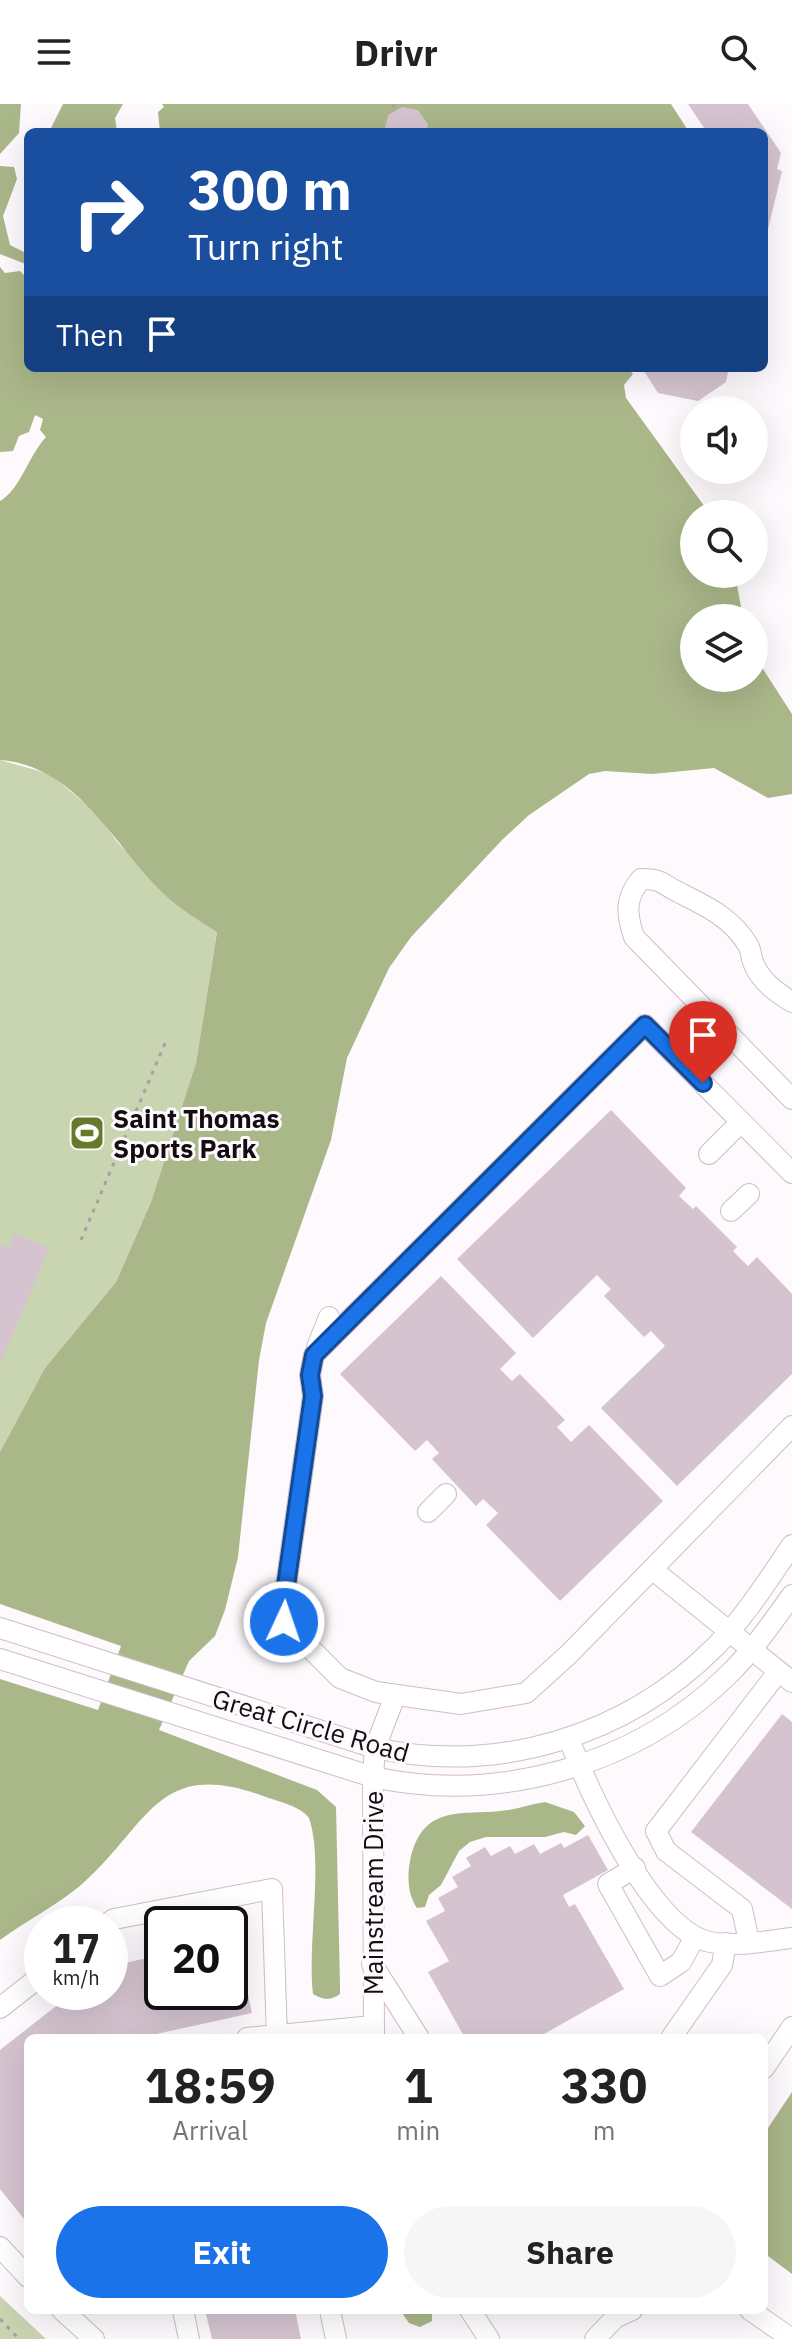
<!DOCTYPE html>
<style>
body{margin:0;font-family:"IBM Plex Sans",sans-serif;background:#f6f6f6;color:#222;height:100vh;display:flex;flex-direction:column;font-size:30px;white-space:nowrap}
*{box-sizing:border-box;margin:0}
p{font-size:26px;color:#767676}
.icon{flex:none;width:44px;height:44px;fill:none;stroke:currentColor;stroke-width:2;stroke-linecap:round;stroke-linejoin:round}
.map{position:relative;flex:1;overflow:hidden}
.drawer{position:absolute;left:24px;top:1930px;width:744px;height:280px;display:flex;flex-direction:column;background:#fff;border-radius:12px;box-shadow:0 8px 32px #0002}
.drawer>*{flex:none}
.guide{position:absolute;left:24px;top:24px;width:744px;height:244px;border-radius:12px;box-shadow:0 8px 32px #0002;background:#1a4fa0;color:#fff;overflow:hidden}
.controls{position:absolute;left:680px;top:292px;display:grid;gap:16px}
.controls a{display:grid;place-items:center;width:88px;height:88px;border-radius:50%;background:#fff;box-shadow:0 8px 32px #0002;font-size:40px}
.speed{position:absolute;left:24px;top:1802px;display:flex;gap:16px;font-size:40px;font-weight:700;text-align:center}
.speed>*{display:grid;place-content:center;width:104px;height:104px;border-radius:50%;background:#fff;box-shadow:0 8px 32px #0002;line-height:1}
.speed small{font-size:20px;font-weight:400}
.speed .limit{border:4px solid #111;border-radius:12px;background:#fff;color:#111}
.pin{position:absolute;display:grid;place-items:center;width:68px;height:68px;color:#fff;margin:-82px -34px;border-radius:50% 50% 50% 0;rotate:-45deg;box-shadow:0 0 8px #0007}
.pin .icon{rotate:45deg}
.me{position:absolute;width:88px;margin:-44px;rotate:3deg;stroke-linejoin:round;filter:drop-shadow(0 0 6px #0008)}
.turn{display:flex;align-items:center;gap:28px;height:168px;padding:0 32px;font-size:36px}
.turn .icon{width:104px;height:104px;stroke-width:2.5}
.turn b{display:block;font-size:56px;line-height:68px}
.then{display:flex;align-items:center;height:76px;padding:0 32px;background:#0003;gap:16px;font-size:30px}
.eta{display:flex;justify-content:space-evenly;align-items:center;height:136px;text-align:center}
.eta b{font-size:48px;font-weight:700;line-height:56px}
.primary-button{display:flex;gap:16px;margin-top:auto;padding:16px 32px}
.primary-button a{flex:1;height:92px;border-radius:48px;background:#1a73e8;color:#fff;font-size:32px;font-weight:700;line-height:92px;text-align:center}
.primary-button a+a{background:#f6f6f6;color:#222}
header{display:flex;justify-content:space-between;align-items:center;height:104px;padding:0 32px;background:#fff;font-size:36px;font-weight:700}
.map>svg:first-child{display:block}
.green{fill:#c9d4b0}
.water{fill:#aab789}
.building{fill:#d5c4d0}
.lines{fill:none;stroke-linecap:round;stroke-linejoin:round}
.minor-casing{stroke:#cebdc9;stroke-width:22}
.path{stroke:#a6a1a5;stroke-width:3;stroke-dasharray:4 6;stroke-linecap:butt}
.minor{stroke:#fff;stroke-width:20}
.route-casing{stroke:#114b97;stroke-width:20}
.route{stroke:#1a73e8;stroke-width:14}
.labels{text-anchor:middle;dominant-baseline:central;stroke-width:6;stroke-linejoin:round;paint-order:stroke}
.poi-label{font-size:26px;font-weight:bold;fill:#130d11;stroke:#fdf9fc;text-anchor:start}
.street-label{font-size:26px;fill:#130d11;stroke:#fdf9fc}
</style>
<header><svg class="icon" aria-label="menu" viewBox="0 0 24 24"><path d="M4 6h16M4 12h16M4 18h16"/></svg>Drivr<svg class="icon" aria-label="search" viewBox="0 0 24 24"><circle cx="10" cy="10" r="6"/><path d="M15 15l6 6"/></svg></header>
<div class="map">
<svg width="792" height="2235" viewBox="0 0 792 2235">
<rect width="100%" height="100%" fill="#fdf9fc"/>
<g class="green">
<polygon points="0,656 50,670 96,709 118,739 184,806 217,827 196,959 151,1098 116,1178 45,1264 0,1348"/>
<polygon points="0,2192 46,2235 0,2235"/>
</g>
<g class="water">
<polygon points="0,0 21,0 19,29 0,50"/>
<polygon points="63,0 123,0 115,14 117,28 49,28"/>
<polygon points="162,0 671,0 689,28 160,28 158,8 164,3"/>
<polygon points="0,62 14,63 17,75 3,112 10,141 28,150 28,161 0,150"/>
<path d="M0 163 5 169 20 167 28 175V264H628L633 270 624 281 626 294 710 410H694V470H735L743 514H694V574H754V551L792 610V690L768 694 714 664 652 670 605 667 589 670 529 711 502 736 411 833 389 864 347 954 331 1036 266 1219 259 1256 238 1453 225 1506 215 1532 189 1557 159 1626 317 1686 336 1703 340 1882V1890C330 1897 323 1896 313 1890 307 1839 324 1758 309 1714 300 1702 280 1698 266 1693 156 1652 150 1721 81 1781 56 1802 26 1817 0 1836V1575L98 1606 121 1542 0 1500V1348L45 1264 116 1178 151 1098 196 959 217 828C197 815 178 804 162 788 112 739 77 662 0 656V397C20 386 29 351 46 333L40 326 43 315 35 311 29 328 19 332 13 347 0 348Z"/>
<path d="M545 1698 574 1708 585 1722 576 1731 564 1728 545 1733H486L470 1738 459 1747 441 1781 429 1791 425 1803 417 1804C408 1791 407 1773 410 1757 423 1696 466 1713 508 1706 521 1704 532 1700 545 1698Z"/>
<polygon points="792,1988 792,2170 764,2149 764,2030"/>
<polygon points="400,2206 432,2206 432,2217 420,2223 409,2219"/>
</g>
<g class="building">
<polygon points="688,0 748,0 781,49 777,65 782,67 764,142 764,28 707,28"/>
<polygon points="402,3 418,6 428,20 426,28 384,28 388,11"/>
<polygon points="642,264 729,264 726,278 698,297 658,289"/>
<polygon points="611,1006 686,1084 679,1092 693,1105 696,1102 737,1143 733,1147 748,1162 757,1153 792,1190 792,1270 677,1382 601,1304 665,1242 651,1227 644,1233 604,1192 611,1185 597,1171 533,1234 457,1155"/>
<polygon points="14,1129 49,1144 0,1261 0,1140 8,1144"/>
<polygon points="441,1172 516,1249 500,1265 512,1277 520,1270 565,1316 557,1323 571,1338 589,1321 663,1397 560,1497 486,1421 498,1409 483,1395 476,1402 432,1355 439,1349 427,1336 415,1347 340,1270"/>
<polygon points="782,1610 792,1618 792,1805 691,1728"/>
<polygon points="588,1731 608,1766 563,1791 569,1803 575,1800 624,1885 537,1934 465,1934 428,1868 449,1857 426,1817 445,1807 438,1794 458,1783 452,1773 471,1762 466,1754 485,1743 491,1752 510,1742 515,1750 534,1740 540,1750 561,1739 564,1744"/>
<polygon points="236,1835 252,1909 138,1934 28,1934 28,2120 0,2085 0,1946 74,1888 110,1888 110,1862 162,1851 162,1888 230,1888 230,1836"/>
<polygon points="205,2206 295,2206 301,2235 212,2235"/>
</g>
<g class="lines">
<defs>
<g id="minor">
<path d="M792 898C776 888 760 877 753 858 751 853 751 846 748 841 732 814 706 802 680 789 661 780 664 775 641 775 625 794 626 809 634 833L792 995"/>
<polyline points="709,1050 741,1018"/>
<polyline points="792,1069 645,921 314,1251 310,1271 313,1292 282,1510 284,1518 340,1574 376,1588 461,1600 526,1589 569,1550 792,1322"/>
<polyline points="731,1107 749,1090"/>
<polyline points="317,1243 329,1213"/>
<polyline points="428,1408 446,1390"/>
<polyline points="653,1466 792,1578"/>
<path d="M0 1524 375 1644C498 1671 626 1632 715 1543 745 1513 768 1476 792 1441"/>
<path d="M0 1555 373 1673C498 1700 635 1662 727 1572 752 1548 772 1519 792 1491"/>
<path d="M569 1634C587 1686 651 1822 706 1837 732 1844 765 1837 792 1834"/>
<polyline points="635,1764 608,1780 660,1872 681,1858 695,1833"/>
<polyline points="107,1820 114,1815 272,1785 277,1934"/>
<polyline points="749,1838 742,1805 666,1747 656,1727 778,1568"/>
<polyline points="372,1860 419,1934"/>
<polyline points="0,1904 42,1871"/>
<polyline points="247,1934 373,1922"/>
<polyline points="374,1934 373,1673 375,1644 395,1592"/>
<polyline points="671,1934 722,1861 726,1839"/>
<polyline points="764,1964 792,1923"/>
<polyline points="0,2143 28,2173"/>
<polyline points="62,2206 94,2235"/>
<polyline points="183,2206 189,2235"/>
<polyline points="330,2206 336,2235"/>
<polyline points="470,2206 489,2235"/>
<polyline points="750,2206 792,2235"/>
<polyline points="595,2235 615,2214 632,2206"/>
</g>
</defs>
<use href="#minor" class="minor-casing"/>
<g class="path">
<polyline points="392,0 396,6"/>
<polyline points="81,1136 166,937"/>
<polyline points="0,2215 19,2235"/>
</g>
<use href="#minor" class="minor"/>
</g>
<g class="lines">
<defs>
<polyline id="route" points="284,1518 282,1510 313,1292 310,1271 314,1251 645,921 703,979"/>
</defs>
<use href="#route" class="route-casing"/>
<use href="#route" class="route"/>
</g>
<defs>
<symbol id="stadium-square" viewBox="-11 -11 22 22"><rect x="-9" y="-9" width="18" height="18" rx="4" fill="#687a29" stroke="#fdf9fc"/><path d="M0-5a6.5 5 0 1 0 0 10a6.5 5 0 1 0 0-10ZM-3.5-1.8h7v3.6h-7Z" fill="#fff"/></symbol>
</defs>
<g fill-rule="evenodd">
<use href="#stadium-square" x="67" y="1009" width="40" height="40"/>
</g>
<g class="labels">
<g class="poi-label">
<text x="113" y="1014">Saint Thomas<tspan x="113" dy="30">Sports Park</tspan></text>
</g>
<g class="street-label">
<text transform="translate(311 1621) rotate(16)">Great Circle Road</text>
<text transform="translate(373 1789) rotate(-90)">Mainstream Drive</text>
</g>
</g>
</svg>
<div class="controls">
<a><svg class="icon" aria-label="sound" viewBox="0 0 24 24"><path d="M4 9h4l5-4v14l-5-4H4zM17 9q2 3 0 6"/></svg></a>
<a><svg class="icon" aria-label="search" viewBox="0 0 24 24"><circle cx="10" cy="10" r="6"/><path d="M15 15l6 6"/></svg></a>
<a><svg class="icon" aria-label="layers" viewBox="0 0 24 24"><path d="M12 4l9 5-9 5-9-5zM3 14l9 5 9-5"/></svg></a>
</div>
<div class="speed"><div>17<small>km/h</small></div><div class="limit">20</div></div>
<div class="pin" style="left:703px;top:979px;background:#d93025"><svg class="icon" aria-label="arrive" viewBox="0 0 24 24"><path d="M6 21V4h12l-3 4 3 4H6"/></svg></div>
<svg class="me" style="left:284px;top:1518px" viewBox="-20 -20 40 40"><circle r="17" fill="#1a73e8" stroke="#fff" stroke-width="3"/><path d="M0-11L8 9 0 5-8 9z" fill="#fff"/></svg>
<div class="guide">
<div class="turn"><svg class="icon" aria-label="right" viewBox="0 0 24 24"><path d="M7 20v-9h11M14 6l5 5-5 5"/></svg><div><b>300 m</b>Turn right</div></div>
<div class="then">Then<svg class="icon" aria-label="arrive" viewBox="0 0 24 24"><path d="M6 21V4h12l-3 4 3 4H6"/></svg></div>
</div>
<section class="drawer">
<div class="eta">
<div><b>18:59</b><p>Arrival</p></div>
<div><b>1</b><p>min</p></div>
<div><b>330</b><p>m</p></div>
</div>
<div class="primary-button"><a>Exit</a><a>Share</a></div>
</section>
</div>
